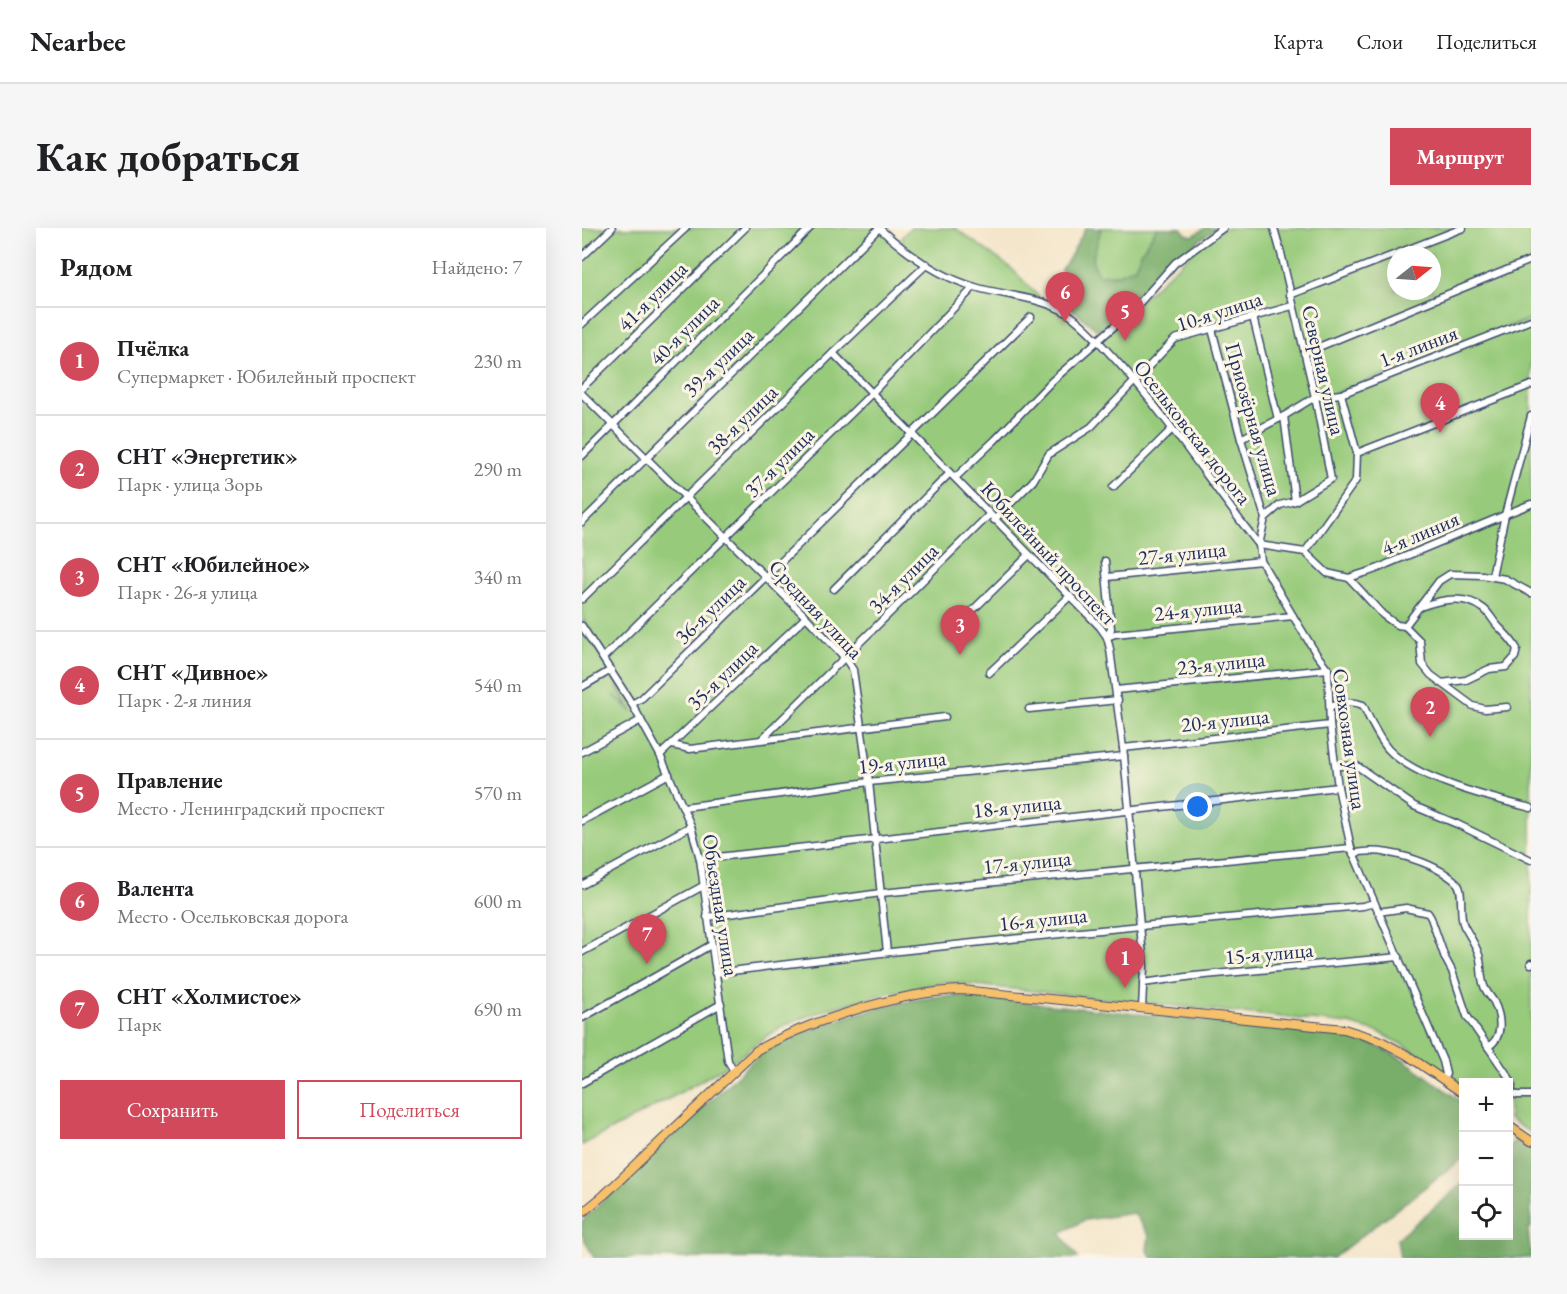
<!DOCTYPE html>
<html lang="ru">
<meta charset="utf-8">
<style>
:root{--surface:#fff;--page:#f6f6f6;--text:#202124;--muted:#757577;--line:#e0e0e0;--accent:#d1495b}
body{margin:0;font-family:"EB Garamond",serif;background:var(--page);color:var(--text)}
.controls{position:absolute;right:18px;bottom:18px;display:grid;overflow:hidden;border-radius:0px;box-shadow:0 6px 24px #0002}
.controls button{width:54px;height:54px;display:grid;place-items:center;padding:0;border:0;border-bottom:2px solid var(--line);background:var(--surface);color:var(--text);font:30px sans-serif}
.compass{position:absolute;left:805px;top:18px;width:54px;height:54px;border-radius:50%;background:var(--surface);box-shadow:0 6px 24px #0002;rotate:73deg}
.you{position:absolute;left:616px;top:579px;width:21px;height:21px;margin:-15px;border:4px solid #fff;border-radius:50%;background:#1a73e8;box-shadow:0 0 0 9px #1a73e833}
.badge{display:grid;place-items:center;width:39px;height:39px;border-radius:50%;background:var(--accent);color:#fff;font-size:20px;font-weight:700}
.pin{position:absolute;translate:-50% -50px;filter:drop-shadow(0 2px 3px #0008)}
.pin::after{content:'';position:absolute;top:32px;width:21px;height:18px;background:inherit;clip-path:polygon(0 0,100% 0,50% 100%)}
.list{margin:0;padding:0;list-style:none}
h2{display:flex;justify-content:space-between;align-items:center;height:78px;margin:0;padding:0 24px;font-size:26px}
h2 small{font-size:20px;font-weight:400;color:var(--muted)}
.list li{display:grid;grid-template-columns:39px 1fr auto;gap:18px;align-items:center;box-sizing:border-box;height:108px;padding:0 24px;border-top:2px solid var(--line)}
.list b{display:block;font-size:22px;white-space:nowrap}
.list p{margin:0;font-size:20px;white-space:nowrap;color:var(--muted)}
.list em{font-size:20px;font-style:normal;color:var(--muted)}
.actions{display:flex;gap:12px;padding:18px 24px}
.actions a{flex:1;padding:14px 0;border:2px solid var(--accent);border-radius:0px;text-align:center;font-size:21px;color:var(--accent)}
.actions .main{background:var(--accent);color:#fff}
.icon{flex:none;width:33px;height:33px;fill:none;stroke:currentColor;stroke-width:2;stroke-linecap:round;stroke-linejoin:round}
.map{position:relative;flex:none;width:949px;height:1030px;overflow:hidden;border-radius:0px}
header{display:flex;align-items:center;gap:36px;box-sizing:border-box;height:84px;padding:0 30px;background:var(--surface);border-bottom:2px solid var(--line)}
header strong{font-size:28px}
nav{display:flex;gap:33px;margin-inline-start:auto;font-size:21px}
.intro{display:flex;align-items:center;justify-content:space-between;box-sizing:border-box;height:144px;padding:0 36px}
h1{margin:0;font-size:42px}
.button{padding:15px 27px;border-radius:0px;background:var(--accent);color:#fff;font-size:21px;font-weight:700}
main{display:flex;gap:36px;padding:0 36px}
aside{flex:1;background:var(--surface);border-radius:0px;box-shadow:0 6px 24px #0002}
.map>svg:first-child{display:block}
.green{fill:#97ca7a;stroke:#597c6c;stroke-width:1.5;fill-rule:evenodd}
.forest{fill:#79ae6a;stroke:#4a6e64;stroke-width:1.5}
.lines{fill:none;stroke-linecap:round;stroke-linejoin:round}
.minor-casing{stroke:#3c4a6e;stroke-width:9}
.major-casing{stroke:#3c4a6e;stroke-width:10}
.minor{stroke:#fff;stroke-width:6}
.major{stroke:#f7c06c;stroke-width:8}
.labels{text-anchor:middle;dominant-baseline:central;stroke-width:6;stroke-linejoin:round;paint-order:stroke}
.street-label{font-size:21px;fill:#1b2f5e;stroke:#fcf5e5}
</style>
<header>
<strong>Nearbee</strong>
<nav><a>Карта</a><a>Слои</a><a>Поделиться</a></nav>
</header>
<div class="intro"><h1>Как добраться</h1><a class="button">Маршрут</a></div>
<main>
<aside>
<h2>Рядом<small>Найдено: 7</small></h2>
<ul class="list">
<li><span class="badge">1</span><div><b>Пчёлка</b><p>Супермаркет · Юбилейный проспект</p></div><em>230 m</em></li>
<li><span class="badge">2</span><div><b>СНТ «Энергетик»</b><p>Парк · улица Зорь</p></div><em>290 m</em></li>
<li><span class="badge">3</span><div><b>СНТ «Юбилейное»</b><p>Парк · 26-я улица</p></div><em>340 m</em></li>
<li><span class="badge">4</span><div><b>СНТ «Дивное»</b><p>Парк · 2-я линия</p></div><em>540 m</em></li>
<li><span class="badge">5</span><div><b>Правление</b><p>Место · Ленинградский проспект</p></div><em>570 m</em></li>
<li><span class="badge">6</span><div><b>Валента</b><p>Место · Осельковская дорога</p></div><em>600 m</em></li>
<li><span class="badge">7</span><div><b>СНТ «Холмистое»</b><p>Парк</p></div><em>690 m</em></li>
</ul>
<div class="actions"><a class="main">Сохранить</a><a>Поделиться</a></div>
</aside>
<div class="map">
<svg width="949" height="1030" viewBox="0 0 949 1030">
<rect width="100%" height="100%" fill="#fcf5e5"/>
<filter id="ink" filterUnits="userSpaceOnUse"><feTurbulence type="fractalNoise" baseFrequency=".0167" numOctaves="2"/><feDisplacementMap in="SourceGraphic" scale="12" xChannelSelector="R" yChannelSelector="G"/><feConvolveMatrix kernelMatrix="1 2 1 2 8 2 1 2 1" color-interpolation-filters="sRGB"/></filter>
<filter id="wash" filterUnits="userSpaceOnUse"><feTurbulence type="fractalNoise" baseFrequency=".008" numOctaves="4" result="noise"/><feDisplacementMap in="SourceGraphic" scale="24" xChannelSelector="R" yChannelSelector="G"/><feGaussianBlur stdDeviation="1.35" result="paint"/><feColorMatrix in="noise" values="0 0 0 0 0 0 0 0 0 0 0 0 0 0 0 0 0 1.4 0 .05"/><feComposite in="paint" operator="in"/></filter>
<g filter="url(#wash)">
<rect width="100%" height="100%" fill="#f4e6cb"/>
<g class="green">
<path d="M0,0H304L321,16L320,9L328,0H373L429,40L464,76L483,84L515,112L627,9L642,0H949V90L746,168L949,91V905L927,891V854H882L881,861L828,821L799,805L767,796L363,754C311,763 248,776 200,799C178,810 161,828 140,840C95,868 47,892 0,917V392L45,478L32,467L50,484L0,388ZM814,27H850V63H814Z"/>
<polygon points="518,0 575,0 560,23 553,39 537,46 515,47 510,33"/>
</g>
<g class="forest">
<polygon points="504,0 519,1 510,32 516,47 537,46 553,39 560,23 575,0 599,0 604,6 611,8 623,0 635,0 619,11 572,50 543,76 537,90 521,103 516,103 484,76 479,41 485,34"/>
<path d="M360,768H379L762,807L793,817L822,832L881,875V930L751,1030H570L565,1022L567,1008L552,985L503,992L478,1005L496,1030H12L0,1007V993L178,826C230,797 300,775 360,768Z"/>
<polygon points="934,912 949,921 949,1000 946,1001 949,1030 818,1030 815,1011 881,955 882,1008 927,1008 927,918"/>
</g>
</g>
<g filter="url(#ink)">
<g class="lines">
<defs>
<g id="minor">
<path d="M297,0C323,24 358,49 393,59C423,68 459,69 485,85C503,97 517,114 531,129C585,187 628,255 677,317"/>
<polyline points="692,0 699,25 733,169 749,251 713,273 698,277 683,290 677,317 679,333 711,388 735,427 746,441 748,497 756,559 769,620 861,833 864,846 861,852"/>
<polyline points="0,29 30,0"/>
<polyline points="708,67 881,0"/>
<polyline points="671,89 696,191 702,188 713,273"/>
<polyline points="0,96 104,0"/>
<polyline points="630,101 659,211 683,290"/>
<polyline points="251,125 518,399 525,409 528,421 542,528 562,739 560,780"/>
<polyline points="722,125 949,32"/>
<polyline points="0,160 163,0"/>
<polyline points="0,166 224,389 263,430 271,442 287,554 305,724"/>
<polyline points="702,188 733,169 759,166 949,92"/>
<polyline points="659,211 696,191"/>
<polyline points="775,225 949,157"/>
<polyline points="0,228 228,0"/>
<polyline points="373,250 413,212 470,153 553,80 593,35 641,0"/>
<polyline points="531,259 589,202"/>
<polyline points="924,286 949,276"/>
<polyline points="412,292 451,253 467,226 509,199 593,111 710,78"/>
<polyline points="0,294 297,0"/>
<polyline points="677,317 723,324 745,345 767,350 801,387 815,397 823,398 857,353 868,346 900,347 923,351 949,365"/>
<polyline points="723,324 774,252 775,225 759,166"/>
<polyline points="523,333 529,401 525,409"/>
<polyline points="910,348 923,287 949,188"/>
<polyline points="525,349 679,333"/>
<path d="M767,350C779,345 794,343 805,336L923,287"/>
<polyline points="252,361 368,245"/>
<polyline points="0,371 251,125 345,36"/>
<path d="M838,379C859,371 884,366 902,381C907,385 910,391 914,396C922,405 929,410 935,421L933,429L924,439L907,441L884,452L859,455"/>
<polyline points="390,383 446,328"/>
<polyline points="0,398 50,476 78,527 109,598 118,631 146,833 152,843"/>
<polyline points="823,398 838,413 840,436 849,447 891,478 903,481 925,479"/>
<polyline points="525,409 533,406 711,388"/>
<polyline points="22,429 289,166 392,59"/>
<polyline points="407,445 488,368"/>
<polyline points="0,459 29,442"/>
<polyline points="534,462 746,441"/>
<polyline points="50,476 60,470 449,89"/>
<path d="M748,479C761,475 769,472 781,477C788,492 795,508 806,521C833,551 909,570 949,580"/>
<polyline points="447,481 536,472"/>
<polyline points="180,511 407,287"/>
<polyline points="90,517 108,521 363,489"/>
<polyline points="541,520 748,497"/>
<polyline points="0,524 59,492"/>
<polyline points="78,527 224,389"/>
<polyline points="754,538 775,538 832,578 875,596 949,632"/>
<polyline points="102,579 287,554 542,528"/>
<polyline points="0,593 87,546"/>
<path d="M771,626C800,617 852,634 874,654C883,662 876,686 882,698C887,707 894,717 897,727C900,735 898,748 902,758C904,764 909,769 912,774C919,789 922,809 906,819"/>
<polyline points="118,631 756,559"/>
<polyline points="0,657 109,598"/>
<polyline points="796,684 824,680 846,685 849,690 863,730 870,743 885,788 928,851 930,858 927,866"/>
<polyline points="125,689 299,665 769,620"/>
<polyline points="0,724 121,658"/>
<polyline points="949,735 949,736"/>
<path d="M133,745C349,718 565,696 781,678L792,675"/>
<polyline points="561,755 612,748 817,729"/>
<polyline points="0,790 129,717"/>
<polyline points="0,855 139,776"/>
<polyline points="928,864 935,867 949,867"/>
</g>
<g id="major">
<polyline points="927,898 949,913"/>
<path d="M0,985L22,967L175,822C211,802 244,791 283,779C316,770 346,763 380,762L762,801L797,812L825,827L882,866"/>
</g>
</defs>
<use href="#minor" class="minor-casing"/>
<use href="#major" class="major-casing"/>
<use href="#minor" class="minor"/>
<use href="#major" class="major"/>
</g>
</g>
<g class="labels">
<g class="street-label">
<text transform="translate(70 68) rotate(-45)">41-я улица</text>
<text transform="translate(637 83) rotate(-18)">10-я улица</text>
<text transform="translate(102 102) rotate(-45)">40-я улица</text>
<text transform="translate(836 118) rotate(-21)">1-я линия</text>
<text transform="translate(136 134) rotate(-44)">39-я улица</text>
<text transform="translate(742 142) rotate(77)">Северная улица</text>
<text transform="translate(160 191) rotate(-44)">38-я улица</text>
<text transform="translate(672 191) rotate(74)">Приозёрная улица</text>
<text transform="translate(611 204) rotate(52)">Осельковская дорога</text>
<text transform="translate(197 234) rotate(-45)">37-я улица</text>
<text transform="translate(838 305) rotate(-23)">4-я линия</text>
<text transform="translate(467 325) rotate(47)">Юбилейный проспект</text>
<text transform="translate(600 325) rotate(-6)">27-я улица</text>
<text transform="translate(321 350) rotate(-45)">34-я улица</text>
<text transform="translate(128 381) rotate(-44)">36-я улица</text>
<text transform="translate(234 381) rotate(47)">Средняя улица</text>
<text transform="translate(616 381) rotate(-6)">24-я улица</text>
<text transform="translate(639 435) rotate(-6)">23-я улица</text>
<text transform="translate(140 447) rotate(-44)">35-я улица</text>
<text transform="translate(643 492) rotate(-6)">20-я улица</text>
<text transform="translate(768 511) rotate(82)">Совхозная улица</text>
<text transform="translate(320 534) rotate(-6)">19-я улица</text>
<text transform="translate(435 578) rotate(-6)">18-я улица</text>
<text transform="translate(445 634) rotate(-6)">17-я улица</text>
<text transform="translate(139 677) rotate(81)">Объездная улица</text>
<text transform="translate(461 691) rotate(-6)">16-я улица</text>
<text transform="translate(687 725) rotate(-5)">15-я улица</text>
</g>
</g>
</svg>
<div class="controls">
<button>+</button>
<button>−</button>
<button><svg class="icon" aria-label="locate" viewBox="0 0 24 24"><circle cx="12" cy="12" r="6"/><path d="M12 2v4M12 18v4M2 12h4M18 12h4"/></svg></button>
</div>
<svg class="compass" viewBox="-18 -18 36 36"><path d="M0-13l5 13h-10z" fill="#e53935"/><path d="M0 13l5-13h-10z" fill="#757577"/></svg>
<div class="you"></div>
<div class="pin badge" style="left:543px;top:760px">1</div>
<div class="pin badge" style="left:848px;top:509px">2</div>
<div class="pin badge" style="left:378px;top:427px">3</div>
<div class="pin badge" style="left:858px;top:205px">4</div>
<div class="pin badge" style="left:543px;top:113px">5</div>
<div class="pin badge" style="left:483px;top:94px">6</div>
<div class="pin badge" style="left:65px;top:736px">7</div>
</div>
</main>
